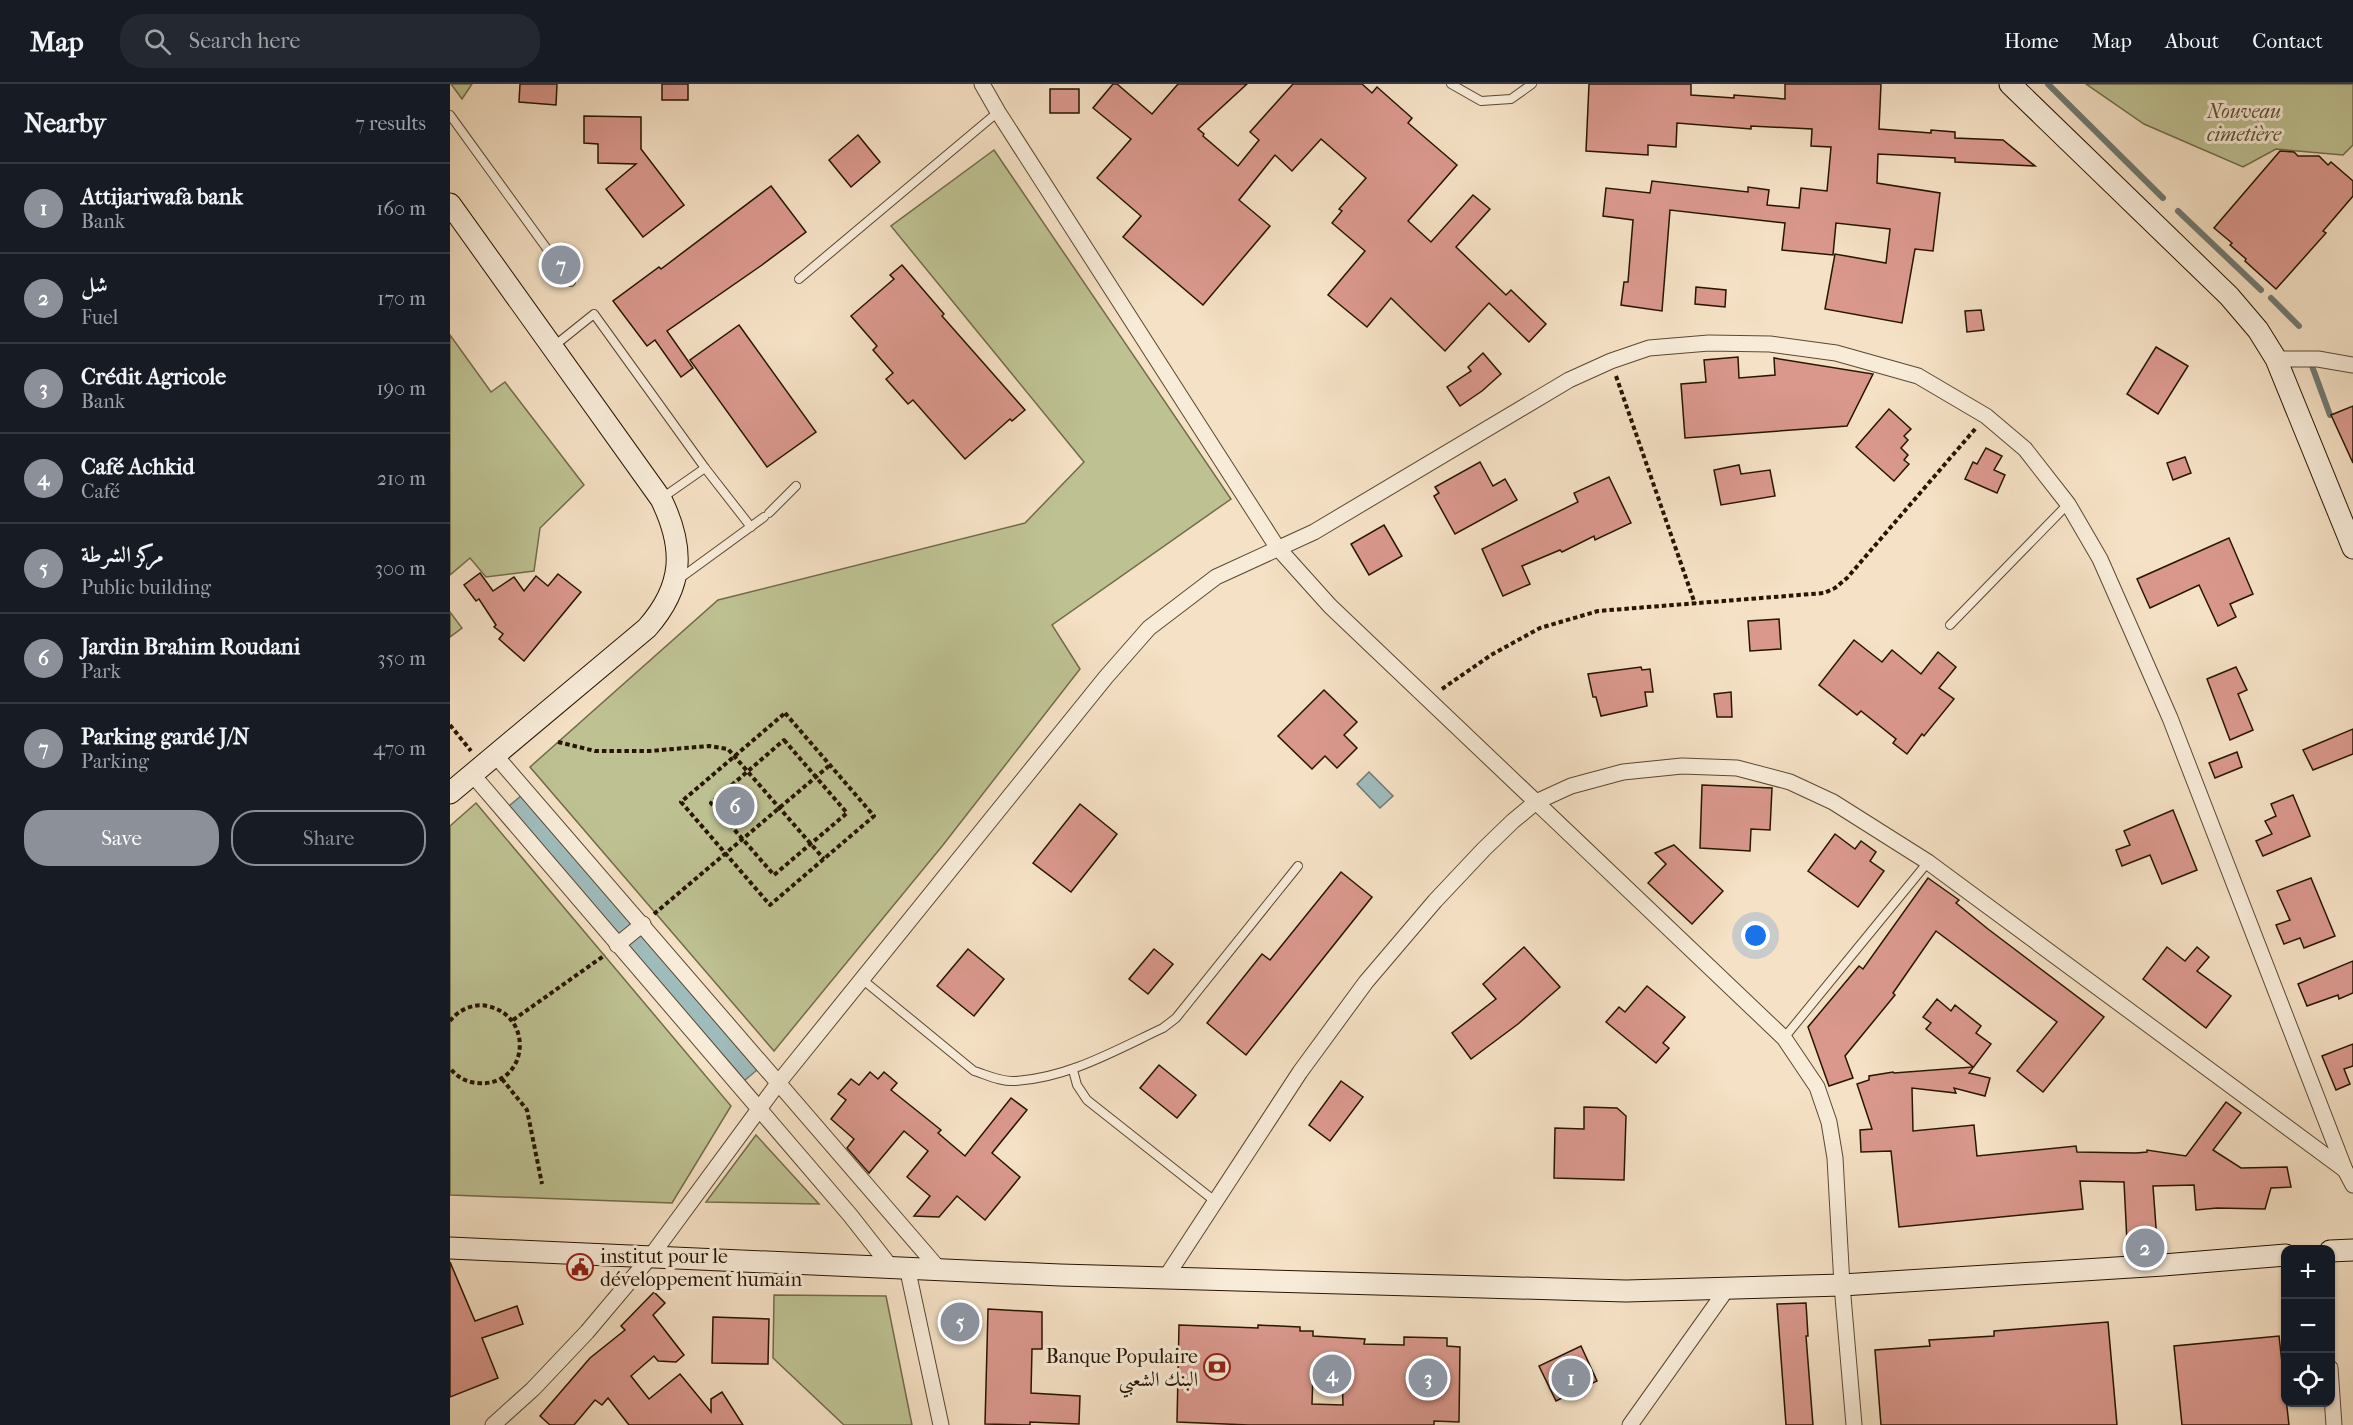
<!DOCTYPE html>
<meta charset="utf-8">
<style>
:root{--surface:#171b24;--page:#242831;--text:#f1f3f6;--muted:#9ea1a6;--line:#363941;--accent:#8c9099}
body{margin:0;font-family:"IM FELL French Canon",Amiri,serif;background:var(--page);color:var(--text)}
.controls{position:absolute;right:18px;bottom:18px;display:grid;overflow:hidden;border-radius:12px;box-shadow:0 2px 4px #0004}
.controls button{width:54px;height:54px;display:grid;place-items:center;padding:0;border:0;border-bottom:2px solid var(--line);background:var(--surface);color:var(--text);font:30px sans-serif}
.you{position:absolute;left:1306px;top:852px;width:21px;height:21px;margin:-15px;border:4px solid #fff;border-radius:50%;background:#1a73e8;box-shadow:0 0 0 9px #1a73e833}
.badge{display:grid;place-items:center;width:39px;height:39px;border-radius:50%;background:var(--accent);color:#fff;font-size:20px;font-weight:700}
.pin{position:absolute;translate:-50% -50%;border:3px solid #fff;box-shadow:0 2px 6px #0006}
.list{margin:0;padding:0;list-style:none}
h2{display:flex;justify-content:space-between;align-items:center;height:78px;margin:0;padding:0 24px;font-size:26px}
h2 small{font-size:20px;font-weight:400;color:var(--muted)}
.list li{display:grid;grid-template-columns:39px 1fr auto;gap:18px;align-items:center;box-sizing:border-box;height:90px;padding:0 24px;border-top:2px solid var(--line)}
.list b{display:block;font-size:22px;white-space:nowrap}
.list p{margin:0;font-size:20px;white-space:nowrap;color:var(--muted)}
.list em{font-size:20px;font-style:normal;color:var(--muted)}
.actions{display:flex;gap:12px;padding:18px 24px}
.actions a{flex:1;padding:14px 0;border:2px solid var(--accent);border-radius:24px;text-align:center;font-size:21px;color:var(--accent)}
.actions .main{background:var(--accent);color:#fff}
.icon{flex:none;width:33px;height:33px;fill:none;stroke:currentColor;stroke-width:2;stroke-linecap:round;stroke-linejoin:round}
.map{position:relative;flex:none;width:1903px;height:1341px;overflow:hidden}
header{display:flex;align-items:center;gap:36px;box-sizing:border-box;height:84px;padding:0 30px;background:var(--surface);border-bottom:2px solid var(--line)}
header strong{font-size:28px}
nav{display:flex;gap:33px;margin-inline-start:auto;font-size:21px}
.search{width:420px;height:54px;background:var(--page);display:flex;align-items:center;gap:15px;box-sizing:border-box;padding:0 21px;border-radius:24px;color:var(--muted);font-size:22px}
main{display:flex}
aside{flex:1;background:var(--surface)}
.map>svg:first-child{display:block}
.green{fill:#bec293;stroke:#726c4a;stroke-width:1.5}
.water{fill:#9fbcbc;stroke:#6f7971;stroke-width:1.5}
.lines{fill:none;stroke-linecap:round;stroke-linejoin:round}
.stream{stroke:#6f7971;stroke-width:6}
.building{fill:#da988d;stroke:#271501;stroke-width:1.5;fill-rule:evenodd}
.lane-casing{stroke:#5a4832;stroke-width:10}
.street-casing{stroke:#5a4832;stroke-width:17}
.secondary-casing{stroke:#271501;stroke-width:23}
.path{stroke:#271501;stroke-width:4;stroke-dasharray:4.5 3;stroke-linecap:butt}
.lane{stroke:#f8ecd9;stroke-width:8}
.street{stroke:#f8ecd9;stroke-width:15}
.secondary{stroke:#f8ecd9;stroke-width:21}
.labels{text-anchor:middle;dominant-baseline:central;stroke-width:6;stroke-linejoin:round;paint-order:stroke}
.park-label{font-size:20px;font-style:italic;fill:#5c5234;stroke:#f8ecd9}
.poi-label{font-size:20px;fill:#271501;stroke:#f8ecd9;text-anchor:start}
</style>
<header>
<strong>Map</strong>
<div class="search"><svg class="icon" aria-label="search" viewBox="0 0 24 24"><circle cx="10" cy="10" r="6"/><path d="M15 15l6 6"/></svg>Search here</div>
<nav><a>Home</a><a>Map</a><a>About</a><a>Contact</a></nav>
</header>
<main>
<aside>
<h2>Nearby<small>7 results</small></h2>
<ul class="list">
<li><span class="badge">1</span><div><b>Attijariwafa bank</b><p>Bank</p></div><em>160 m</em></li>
<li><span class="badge">2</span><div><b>شل</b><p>Fuel</p></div><em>170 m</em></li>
<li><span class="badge">3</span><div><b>Crédit Agricole</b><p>Bank</p></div><em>190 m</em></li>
<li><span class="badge">4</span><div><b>Café Achkid</b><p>Café</p></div><em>210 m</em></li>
<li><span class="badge">5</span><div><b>مركز الشرطة</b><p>Public building</p></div><em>300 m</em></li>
<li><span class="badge">6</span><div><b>Jardin Brahim Roudani</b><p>Park</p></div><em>350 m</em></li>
<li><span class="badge">7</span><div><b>Parking gardé J/N</b><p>Parking</p></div><em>470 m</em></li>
</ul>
<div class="actions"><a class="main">Save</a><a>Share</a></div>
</aside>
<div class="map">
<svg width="1903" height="1341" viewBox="0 0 1903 1341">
<rect width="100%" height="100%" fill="#f5e1c5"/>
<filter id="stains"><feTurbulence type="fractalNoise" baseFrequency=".00333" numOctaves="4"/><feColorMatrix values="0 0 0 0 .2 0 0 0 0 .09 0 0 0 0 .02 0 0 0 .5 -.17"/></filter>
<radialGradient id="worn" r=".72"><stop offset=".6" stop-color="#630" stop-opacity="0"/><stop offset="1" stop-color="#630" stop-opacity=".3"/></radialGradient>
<g class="green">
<polygon points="1,0 22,0 12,15"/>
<polygon points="1636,0 1903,0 1903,61 1893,71 1826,65 1793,83 1694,40"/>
<polygon points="544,66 781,415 602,541 630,585 493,761 324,967 80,683 268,516 575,439 634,378 441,142"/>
<polygon points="0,251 41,308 55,298 134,401 90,444 84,487 36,493 20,474 0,491"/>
<polygon points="0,528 12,544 0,553"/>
<polygon points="26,719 281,1022 222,1119 0,1111 0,742"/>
<polygon points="306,1051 369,1120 256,1118"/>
<polygon points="324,1211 436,1212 462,1341 394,1341 323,1274"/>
</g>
<g class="water">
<polygon points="919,688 943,712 930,724 907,700"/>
<polygon points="72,711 307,986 294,997 59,722"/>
</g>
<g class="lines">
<g class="stream">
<polyline points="1598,0 1713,114"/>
<polyline points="1728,127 1811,206"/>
<polyline points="1821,214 1849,242"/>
<polyline points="1862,282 1880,331"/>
</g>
</g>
<g class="building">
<polygon points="70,0 107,0 106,21 69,18"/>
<rect x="212" y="0" width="26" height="16"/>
<polygon points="663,0 667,0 702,30 728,0 797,0 748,45 754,50 753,52 788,82 809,56 800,48 843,0 912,0 922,9 927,3 962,34 958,39 1007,81 958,137 981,158 1023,111 1040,125 1006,163 1056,211 1061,206 1096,240 1079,258 1039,219 995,267 941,214 917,243 878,211 915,167 882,139 892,127 889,125 916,94 871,55 842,87 825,71 789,116 820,142 753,221 673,153 691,132 647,94 681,55 643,24"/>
<polygon points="1139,0 1241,0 1241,11 1284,14 1284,11 1335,15 1335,0 1431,0 1429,45 1481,49 1481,46 1505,48 1505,54 1553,56 1585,82 1505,78 1505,74 1428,70 1427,99 1490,109 1483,167 1465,165 1452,239 1375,225 1385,170 1436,179 1440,145 1386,139 1383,171 1332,166 1335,139 1220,126 1212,227 1171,221 1174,198 1178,198 1183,136 1153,132 1156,104 1200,109 1202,97 1298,108 1298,103 1319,106 1317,121 1349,124 1351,104 1377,107 1381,63 1361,62 1362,45 1301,42 1301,45 1227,39 1226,63 1198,61 1198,71 1136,67"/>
<rect x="600" y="5" width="29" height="24"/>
<polygon points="134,32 191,33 191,65 234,121 193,153 156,105 186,80 148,79 148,60 134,59"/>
<polygon points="408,51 430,78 401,103 379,76"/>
<polygon points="1830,67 1844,68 1848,72 1869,72 1878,81 1881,78 1903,97 1903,112 1873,147 1876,149 1826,205 1795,177 1796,175 1780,161 1782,159 1764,144"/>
<polygon points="321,102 356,148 312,181 217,247 243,284 231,293 205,256 197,262 163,217 209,183 211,185"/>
<polygon points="452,181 494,230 492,232 575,326 562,337 560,335 515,375 463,316 458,320 436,295 443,289 423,266 427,262 401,232 444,195 440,191"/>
<polygon points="1246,203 1276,206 1275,223 1245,220"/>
<polygon points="1531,226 1534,246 1517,248 1515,227"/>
<polygon points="289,241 366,348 317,383 240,276"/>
<polygon points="1706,263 1738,282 1708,330 1677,310"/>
<polygon points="1033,269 1051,290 1032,307 1010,322 997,303 1021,287 1018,283"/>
<polygon points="1288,273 1289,294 1325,291 1324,274 1423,290 1397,342 1235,354 1231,300 1256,298 1254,276"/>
<polygon points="1903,322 1903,379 1881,331"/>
<polygon points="1439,325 1461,345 1454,352 1458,356 1451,364 1458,371 1454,376 1459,380 1444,397 1406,363"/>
<polygon points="1536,364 1552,372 1544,386 1555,391 1547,409 1515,395 1523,378 1527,380"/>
<polygon points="1735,373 1741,389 1723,396 1717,379"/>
<polygon points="1030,378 1043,402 1055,395 1067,416 1005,450 984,412 989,409 985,403"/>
<polygon points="1289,381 1291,390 1320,386 1325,412 1271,421 1264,386"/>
<polygon points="1159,393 1181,439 1145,456 1144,452 1112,468 1110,466 1072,482 1080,500 1053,512 1032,465 1128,418 1124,409"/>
<polygon points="934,441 952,472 919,491 901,460"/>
<polygon points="1779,454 1803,510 1780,520 1786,533 1768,542 1749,501 1700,524 1687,495"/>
<polygon points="30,489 43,507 64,493 74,507 86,492 98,502 108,490 131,508 74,577 49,555 53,550 44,543 46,541 29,515 26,517 14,501"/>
<polygon points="1329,535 1331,565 1300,567 1298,537"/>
<polygon points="1404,556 1432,578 1442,566 1471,590 1488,568 1506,583 1489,604 1504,615 1474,652 1472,650 1457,670 1443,659 1446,655 1411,627 1407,631 1369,601"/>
<polygon points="1191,583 1192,586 1200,585 1203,608 1195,608 1197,622 1151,632 1146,613 1143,613 1138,590"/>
<polygon points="1786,583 1797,606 1788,610 1803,646 1780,656 1757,595"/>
<polygon points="874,606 907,638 894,651 907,664 887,684 875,672 862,685 828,652"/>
<polygon points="1281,608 1282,633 1267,633 1264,610"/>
<polygon points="1903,645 1903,670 1863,686 1853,666"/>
<polygon points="1787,668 1792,683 1765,694 1759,679"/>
<polygon points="1252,701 1322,704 1320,746 1301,745 1300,767 1250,764"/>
<polygon points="1843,711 1860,752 1813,772 1806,757 1822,750 1815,737 1826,732 1821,720"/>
<polygon points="630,720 667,750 621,808 583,779"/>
<polygon points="1723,726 1747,786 1712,800 1700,771 1672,782 1666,766 1680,761 1674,747"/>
<polygon points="1385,750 1405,765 1411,757 1426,768 1420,777 1434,787 1408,823 1358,787"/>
<polygon points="1224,761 1273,807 1242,840 1198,799 1216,780 1205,769"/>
<polygon points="891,788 922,813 796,971 757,939 812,870 820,876"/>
<polygon points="1478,794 1509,816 1506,819 1538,845 1654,933 1593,1008 1567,987 1607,938 1486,847 1443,909 1445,911 1395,972 1403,994 1379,1002 1358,943 1409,882 1413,885"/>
<polygon points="1861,794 1885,852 1854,864 1850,854 1834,860 1826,841 1840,836 1827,807"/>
<polygon points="1074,863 1110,903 1068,940 1021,975 1002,949 1046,915 1033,900"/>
<polygon points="1717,863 1735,877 1747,863 1759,873 1747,887 1781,912 1756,944 1693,895"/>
<polygon points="518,865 554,895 524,932 487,902"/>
<polygon points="704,865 723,880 698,910 679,895"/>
<polygon points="1903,877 1903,909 1889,915 1888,911 1857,922 1848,900"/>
<polygon points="1197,902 1235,933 1213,959 1219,964 1206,979 1156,938 1169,923 1175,928"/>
<polygon points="1487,915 1501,927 1505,921 1531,942 1526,949 1541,960 1519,989 1540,994 1535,1012 1504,1004 1506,1009 1462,1004 1463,1047 1524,1041 1527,1072 1626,1062 1627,1068 1686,1069 1697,1068 1697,1066 1736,1072 1776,1018 1791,1029 1763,1066 1791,1084 1837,1083 1841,1103 1821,1104 1815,1125 1767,1124 1746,1126 1744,1101 1703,1102 1707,1157 1677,1158 1674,1098 1630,1097 1633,1125 1449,1143 1441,1067 1411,1068 1410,1046 1422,1045 1407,1000 1419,996 1419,992 1443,988 1444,989 1523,983 1476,945 1481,939 1473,933"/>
<polygon points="1903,960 1903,982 1894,985 1900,1000 1886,1006 1872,972"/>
<polygon points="709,981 746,1011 727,1034 690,1004"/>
<polygon points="420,988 428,995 434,988 447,999 441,1006 491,1046 488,1049 515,1072 561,1014 577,1026 542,1069 570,1093 535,1136 507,1112 489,1133 464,1132 480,1112 457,1093 478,1067 454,1047 419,1089 397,1064 404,1055 381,1035 396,1016 388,1010 401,995 409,1001"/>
<polygon points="891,997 913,1013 880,1057 859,1041"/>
<polygon points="1134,1023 1167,1024 1176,1032 1174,1096 1104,1094 1105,1044 1134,1045"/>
<polygon points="0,1178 25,1237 67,1222 73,1240 32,1254 48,1294 0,1313"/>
<polygon points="204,1208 215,1219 203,1231 234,1271 226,1278 208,1277 204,1272 181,1292 199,1315 230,1290 261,1328 261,1315 272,1308 293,1341 179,1341 158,1314 152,1321 145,1316 124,1341 100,1341 90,1332 140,1274 175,1246 171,1242"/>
<polygon points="1356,1219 1358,1252 1356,1252 1363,1341 1336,1341 1327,1220"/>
<polygon points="538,1225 592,1228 592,1265 582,1265 581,1309 630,1312 629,1340 580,1338 580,1341 535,1340"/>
<polygon points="263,1233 319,1235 318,1280 262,1279"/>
<polygon points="1658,1238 1667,1341 1431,1341 1425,1266 1480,1262 1479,1256 1544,1252 1544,1247"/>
<path d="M729,1241L808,1244V1241L850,1243V1247H863V1252L915,1255L914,1260L954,1261V1253L997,1254V1262L1010,1263L1009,1338L984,1337V1341H799L727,1338ZM863,1288L892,1290L893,1321L862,1320Z"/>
<polygon points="1829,1252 1839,1341 1732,1341 1724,1262"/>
<polygon points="1131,1262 1147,1297 1106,1317 1089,1282"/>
</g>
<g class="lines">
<defs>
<g id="lane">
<polyline points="1001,0 1031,17 1061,15 1082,0"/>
<polyline points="0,31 121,198"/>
<polyline points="349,195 548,28"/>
<polyline points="104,262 144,230 255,384 301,443"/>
<polyline points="212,414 255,384"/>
<polyline points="319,429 346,402"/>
<polyline points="229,495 314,433"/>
<polyline points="1500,541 1618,420"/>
<path d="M413,896L524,987C537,991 551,998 565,997C618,994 666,966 713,944L726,934L848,782"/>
<polyline points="1334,954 1478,778"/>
<polyline points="623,986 627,1001 637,1016 766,1118"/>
</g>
<g id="street">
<polyline points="532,0 548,28 827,463 880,522 1334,954 1367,1003 1379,1038 1385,1074 1392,1201 1404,1341"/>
<polyline points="1826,275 1868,275 1903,281"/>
<polyline points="45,671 489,1185"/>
<polyline points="22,690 400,1131 440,1182"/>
<polyline points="167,861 193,840"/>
<polyline points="457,1183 491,1341"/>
<polyline points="716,1193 850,988 916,898 985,817 1034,765 1063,737 1086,718 1121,702 1173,688 1232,682 1287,684 1340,698 1383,718 1478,778 1895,1086"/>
<polyline points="1880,1284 1884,1341"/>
<polyline points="43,1341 83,1305 137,1248 201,1172 329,998 656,593 699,544 766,493 864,448 1119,296 1161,277 1199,264 1259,259 1320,260 1386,269 1468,292 1536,332 1575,365 1618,420 1650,475 1680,543 1720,634 1895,1086 1903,1101"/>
<polyline points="1180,1341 1279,1202"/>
</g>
<g id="secondary">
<polyline points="1560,0 1779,212 1808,246 1826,275 1903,464"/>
<path d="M0,120L211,415C235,464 234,502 197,544L0,709"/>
<polyline points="0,1164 610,1191 1176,1207 1392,1201 1713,1181 1836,1171"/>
<polyline points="1880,1167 1903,1166"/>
</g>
</defs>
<use href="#lane" class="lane-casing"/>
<use href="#street" class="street-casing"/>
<use href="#secondary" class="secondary-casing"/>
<g class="path">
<polyline points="1166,292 1245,520"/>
<polyline points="992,605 1041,571 1090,544 1148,527 1374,509 1385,504 1397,494 1526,344"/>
<polygon points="335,629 424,732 320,821 231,718"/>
<polyline points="0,641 21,667"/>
<polygon points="334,656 397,729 324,791 261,719"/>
<polyline points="108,658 145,667 200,667 259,662 278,665 374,775"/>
<polyline points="204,830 380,681"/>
<polyline points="63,936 155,871"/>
<path d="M0,937C8,926 24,919 37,922C86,932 78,1004 27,999C16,998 7,993 0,984"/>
<polyline points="52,995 77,1026 92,1100"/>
</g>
<use href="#lane" class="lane"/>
<use href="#street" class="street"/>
<use href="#secondary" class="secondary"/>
</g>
<defs>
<symbol id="civic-ring" viewBox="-11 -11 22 22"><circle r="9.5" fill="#f8ecd9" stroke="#8f2418" stroke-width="1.5"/><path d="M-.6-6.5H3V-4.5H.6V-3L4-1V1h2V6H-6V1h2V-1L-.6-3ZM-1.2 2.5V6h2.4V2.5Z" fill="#8f2418"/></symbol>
<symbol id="bank-ring" viewBox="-11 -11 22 22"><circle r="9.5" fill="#f8ecd9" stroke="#8f2418" stroke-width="1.5"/><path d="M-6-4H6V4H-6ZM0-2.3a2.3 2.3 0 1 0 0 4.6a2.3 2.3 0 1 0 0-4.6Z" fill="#8f2418"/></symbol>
</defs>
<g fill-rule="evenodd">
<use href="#civic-ring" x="115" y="1168" width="30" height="30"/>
<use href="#bank-ring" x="752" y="1268" width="30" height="30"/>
</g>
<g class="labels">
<g class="park-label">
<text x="1794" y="27">Nouveau<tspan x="1794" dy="23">cimetière</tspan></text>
</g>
<g class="poi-label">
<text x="150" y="1172">institut pour le<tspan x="150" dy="23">développement humain</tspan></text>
<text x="748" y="1272" text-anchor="end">Banque Populaire<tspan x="748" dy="23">البنك الشعبي</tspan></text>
</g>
</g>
<rect width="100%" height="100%" filter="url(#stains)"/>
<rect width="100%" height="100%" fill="url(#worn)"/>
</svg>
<div class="controls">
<button>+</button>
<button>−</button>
<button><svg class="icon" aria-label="locate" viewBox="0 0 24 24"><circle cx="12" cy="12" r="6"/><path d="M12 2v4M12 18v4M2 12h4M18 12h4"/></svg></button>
</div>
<div class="you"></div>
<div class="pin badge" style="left:1121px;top:1294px">1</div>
<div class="pin badge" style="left:1695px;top:1164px">2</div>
<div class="pin badge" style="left:978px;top:1294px">3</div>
<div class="pin badge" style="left:882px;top:1290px">4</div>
<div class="pin badge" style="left:510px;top:1238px">5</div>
<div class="pin badge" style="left:285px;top:722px">6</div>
<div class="pin badge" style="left:111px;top:181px">7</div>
</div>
</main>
